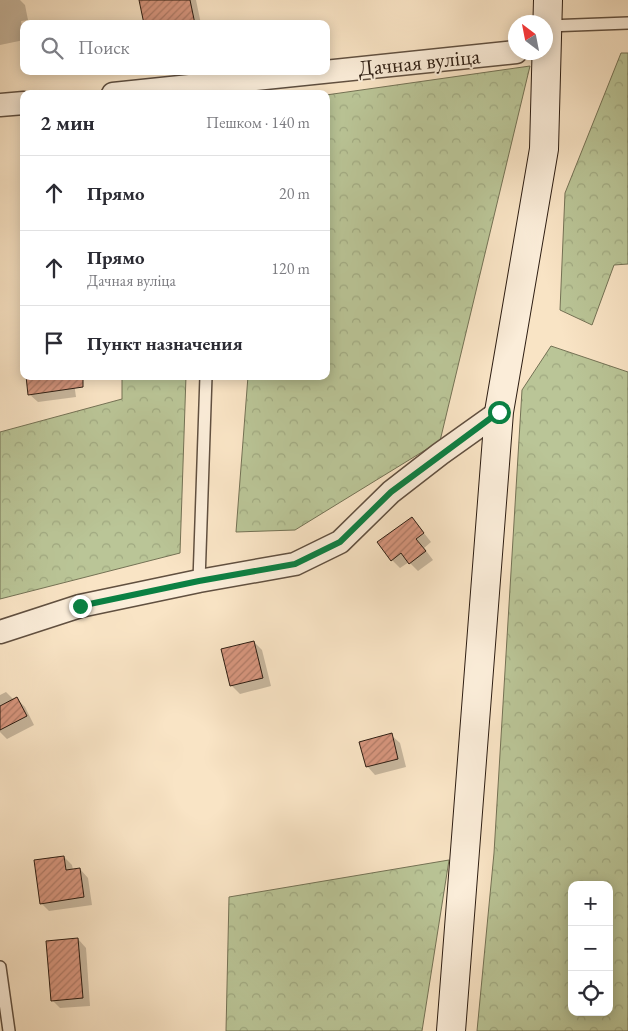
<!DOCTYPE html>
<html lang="ru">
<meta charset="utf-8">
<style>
:root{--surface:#fff;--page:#f7f7f7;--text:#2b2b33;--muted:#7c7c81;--line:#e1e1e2}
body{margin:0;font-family:"EB Garamond",serif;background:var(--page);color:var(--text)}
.controls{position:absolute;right:15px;bottom:15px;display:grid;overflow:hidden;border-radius:10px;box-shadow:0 2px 12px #0003}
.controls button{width:45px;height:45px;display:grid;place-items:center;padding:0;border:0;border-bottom:1px solid var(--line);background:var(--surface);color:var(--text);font:25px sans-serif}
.compass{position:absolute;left:508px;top:15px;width:45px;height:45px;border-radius:50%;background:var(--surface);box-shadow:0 2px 12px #0003;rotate:328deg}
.stop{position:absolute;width:15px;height:15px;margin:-11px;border:4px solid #0b8043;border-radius:50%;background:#fff}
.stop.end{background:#0b8043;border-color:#fff;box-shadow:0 1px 5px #0008}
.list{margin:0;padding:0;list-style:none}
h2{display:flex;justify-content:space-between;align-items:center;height:65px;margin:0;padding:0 20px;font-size:21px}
h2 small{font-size:16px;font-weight:400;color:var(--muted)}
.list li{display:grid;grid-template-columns:32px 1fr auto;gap:15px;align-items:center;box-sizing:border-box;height:75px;padding:0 20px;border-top:1px solid var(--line)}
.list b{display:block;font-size:19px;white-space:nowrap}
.list p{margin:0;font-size:16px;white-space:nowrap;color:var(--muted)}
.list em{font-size:16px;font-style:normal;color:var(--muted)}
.icon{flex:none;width:28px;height:28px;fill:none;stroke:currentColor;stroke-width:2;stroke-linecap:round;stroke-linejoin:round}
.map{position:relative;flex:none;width:628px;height:1031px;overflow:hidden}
.search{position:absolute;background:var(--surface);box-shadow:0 2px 12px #0003;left:20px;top:20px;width:310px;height:55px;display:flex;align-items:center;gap:12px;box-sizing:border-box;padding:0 18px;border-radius:10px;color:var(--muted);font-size:19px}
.panel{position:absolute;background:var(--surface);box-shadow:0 2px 12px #0003;left:20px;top:90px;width:310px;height:290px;border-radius:10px}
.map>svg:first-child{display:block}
.forest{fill:url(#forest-crowns);stroke:#747255;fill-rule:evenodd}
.shadow{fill:#0003}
.building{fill:url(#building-hatch);stroke:#2e1e13}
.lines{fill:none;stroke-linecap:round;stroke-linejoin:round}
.lane-casing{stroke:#615040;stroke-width:14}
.street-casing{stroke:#615040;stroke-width:25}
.secondary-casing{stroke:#2e1e13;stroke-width:30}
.lane{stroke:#fbedd9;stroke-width:11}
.street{stroke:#fbedd9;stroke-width:22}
.secondary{stroke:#fbedd9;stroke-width:28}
.route{stroke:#0b8043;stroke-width:6}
.labels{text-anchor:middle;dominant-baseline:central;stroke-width:4;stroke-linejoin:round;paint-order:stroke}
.street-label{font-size:22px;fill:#2e1e13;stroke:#fbedd9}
</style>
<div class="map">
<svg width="628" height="1031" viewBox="0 0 628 1031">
<defs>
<pattern id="forest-crowns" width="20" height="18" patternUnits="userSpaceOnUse" patternTransform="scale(1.25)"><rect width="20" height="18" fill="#bac597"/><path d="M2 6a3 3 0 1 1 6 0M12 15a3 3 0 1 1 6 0" fill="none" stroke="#a0a981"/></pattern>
<pattern id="building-hatch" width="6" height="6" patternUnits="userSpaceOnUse" patternTransform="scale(1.25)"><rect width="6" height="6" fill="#d7967e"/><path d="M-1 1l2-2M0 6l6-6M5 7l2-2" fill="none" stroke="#af7a66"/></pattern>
</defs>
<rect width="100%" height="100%" fill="#f9e4c5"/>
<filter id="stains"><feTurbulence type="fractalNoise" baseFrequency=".004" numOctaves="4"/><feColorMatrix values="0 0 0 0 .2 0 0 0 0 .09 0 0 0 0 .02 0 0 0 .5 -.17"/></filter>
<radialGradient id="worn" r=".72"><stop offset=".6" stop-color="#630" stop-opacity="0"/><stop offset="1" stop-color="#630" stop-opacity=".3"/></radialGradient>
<g class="forest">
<polygon points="621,53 628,53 628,264 614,265 592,325 560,310 565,193"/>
<polygon points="530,66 440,441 295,530 236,532 248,376 326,376 326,95"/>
<path d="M551,346L628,372V1031H477L494,853L522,390ZM572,885H609V1012H572Z"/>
<polygon points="122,376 186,376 180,553 0,599 0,432 122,399"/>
<polygon points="449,860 422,1031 226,1031 229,897"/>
</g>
<g class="shadow">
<polygon points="0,0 20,0 25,5 28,20 21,21 24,40 0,45"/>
<polygon points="141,0 196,0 201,24 138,24 138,22 145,21"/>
<polygon points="73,376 76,397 38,402 29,394"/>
<polygon points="412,518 431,542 424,548 433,560 418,571 409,562 400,568 392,560"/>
<polygon points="254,642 262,650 271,686 240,694 231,685"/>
<polygon points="6,692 14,700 17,699 25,707 34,725 7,739 0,732 0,695"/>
<polygon points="391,735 400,743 406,767 375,775 367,766"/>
<polygon points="64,857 72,865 73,870 80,869 88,878 92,905 49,911 41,903"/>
<polygon points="78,939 86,948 90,1006 60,1008 52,1000"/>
</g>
<g class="building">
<polygon points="139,0 190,0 195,24 144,24"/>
<polygon points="26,376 83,376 83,387 28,395"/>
<polygon points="412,517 424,533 416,539 426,551 409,564 401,553 391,561 377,542"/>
<polygon points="254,641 263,678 230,686 221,649"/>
<polygon points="17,697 27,716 0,730 0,706"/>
<polygon points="392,733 398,759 366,767 359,742"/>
<polygon points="64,856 66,870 80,868 84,897 40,904 34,860"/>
<polygon points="78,938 83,998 51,1001 46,941"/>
</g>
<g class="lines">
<defs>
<g id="lane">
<polyline points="548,26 628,23"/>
<polyline points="199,581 206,376"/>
<polyline points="0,967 9,1031"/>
</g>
<g id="street">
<polyline points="113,94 516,52"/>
<polyline points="0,105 24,103"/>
<polyline points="0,632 80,606 199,581 295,564 340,542 391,492 440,454 499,412"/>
</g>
<polyline id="secondary" points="451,1031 499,412 544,149 548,0"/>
</defs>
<use href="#lane" class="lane-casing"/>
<use href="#street" class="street-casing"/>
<use href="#secondary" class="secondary-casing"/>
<use href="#lane" class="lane"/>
<use href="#street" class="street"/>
<use href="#secondary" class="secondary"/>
</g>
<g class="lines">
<polyline class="route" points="80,606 199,581 295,564 340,542 391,492 499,412"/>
</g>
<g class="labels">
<g class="street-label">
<text transform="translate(419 62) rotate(-6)">Дачная вуліца</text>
</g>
</g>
<rect width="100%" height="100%" filter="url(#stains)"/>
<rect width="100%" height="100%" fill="url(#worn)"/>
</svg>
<div class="controls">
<button>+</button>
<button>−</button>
<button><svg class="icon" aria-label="locate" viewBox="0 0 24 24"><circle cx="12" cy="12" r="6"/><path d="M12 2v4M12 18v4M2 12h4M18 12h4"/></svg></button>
</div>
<svg class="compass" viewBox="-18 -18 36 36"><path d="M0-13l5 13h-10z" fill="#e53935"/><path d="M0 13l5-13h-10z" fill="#7c7c81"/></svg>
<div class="stop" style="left:499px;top:412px"></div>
<div class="stop end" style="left:80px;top:606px"></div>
<div class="search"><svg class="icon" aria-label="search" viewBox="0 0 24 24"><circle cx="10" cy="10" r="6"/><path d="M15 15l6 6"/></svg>Поиск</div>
<section class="panel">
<h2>2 мин<small>Пешком · 140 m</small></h2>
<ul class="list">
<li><svg class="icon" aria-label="ahead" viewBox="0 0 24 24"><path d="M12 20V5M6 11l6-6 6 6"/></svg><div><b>Прямо</b></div><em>20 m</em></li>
<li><svg class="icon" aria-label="ahead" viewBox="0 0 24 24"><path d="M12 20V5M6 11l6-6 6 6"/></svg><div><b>Прямо</b><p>Дачная вуліца</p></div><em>120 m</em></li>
<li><svg class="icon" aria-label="arrive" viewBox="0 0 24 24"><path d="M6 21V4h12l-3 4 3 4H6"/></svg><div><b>Пункт назначения</b></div></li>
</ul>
</section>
</div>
